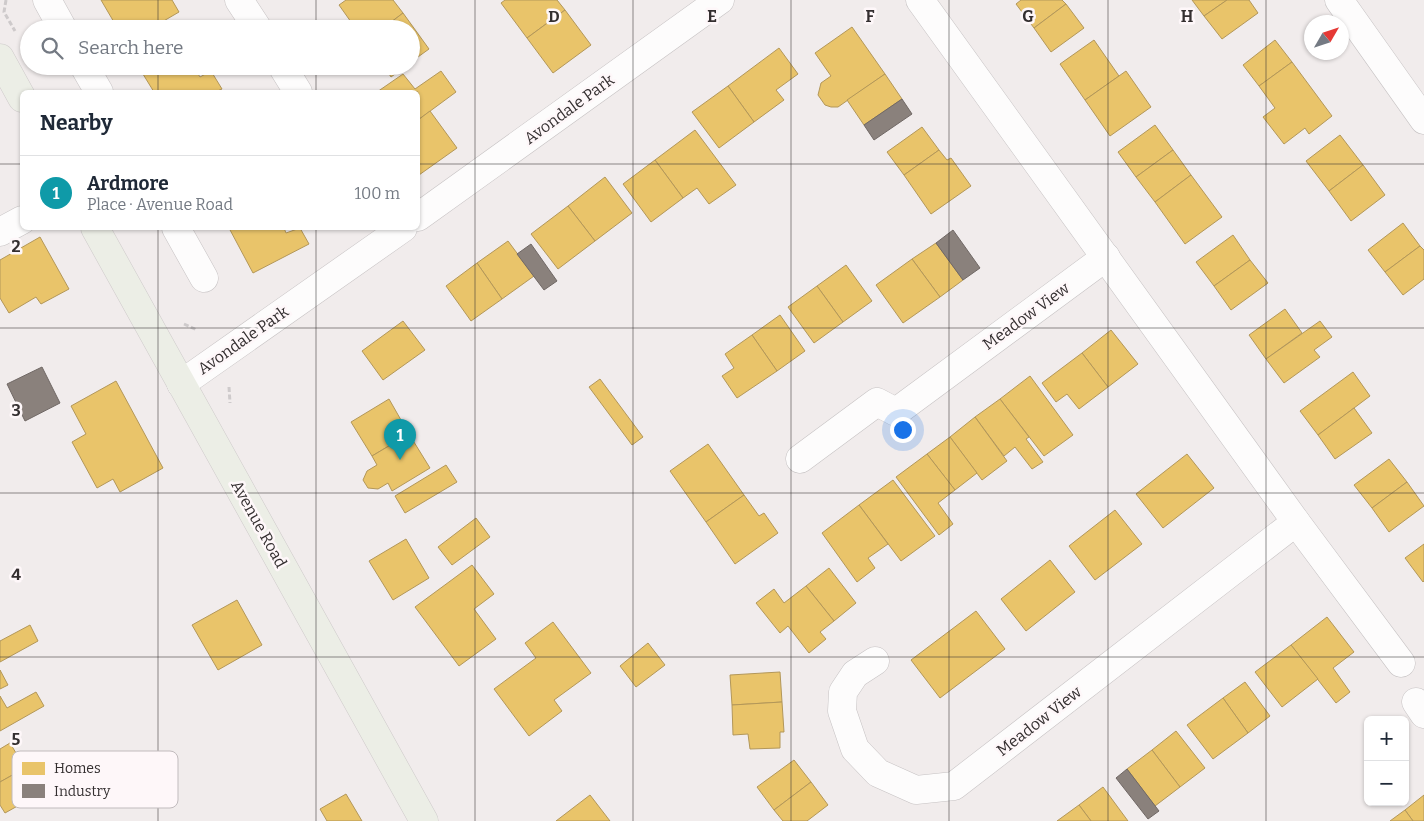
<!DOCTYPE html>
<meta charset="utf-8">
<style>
:root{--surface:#fff;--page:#f6f6f7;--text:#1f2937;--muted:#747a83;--line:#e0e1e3;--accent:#d93025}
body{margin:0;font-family:Bitter,serif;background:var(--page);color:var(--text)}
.controls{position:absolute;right:15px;bottom:15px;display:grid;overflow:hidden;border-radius:8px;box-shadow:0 1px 4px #0004}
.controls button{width:45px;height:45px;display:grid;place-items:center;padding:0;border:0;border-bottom:1px solid var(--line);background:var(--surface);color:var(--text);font:25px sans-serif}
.compass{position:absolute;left:1304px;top:15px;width:45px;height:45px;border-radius:50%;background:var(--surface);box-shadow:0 1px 4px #0004;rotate:51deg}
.you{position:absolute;left:902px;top:429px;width:18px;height:18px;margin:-12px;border:4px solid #fff;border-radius:50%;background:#1a73e8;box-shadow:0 0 0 8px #1a73e833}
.badge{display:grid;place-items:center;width:32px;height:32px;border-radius:50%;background:var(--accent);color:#fff;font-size:16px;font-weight:700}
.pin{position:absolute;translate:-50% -41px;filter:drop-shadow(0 1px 2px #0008)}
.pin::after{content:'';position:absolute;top:26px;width:18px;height:15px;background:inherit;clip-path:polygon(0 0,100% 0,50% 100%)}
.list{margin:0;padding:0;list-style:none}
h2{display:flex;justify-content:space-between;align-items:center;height:65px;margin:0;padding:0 20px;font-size:21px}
h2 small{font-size:16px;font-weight:400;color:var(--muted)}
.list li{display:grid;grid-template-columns:32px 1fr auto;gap:15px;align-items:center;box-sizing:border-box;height:75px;padding:0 20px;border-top:1px solid var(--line)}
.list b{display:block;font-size:19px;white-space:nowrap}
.list p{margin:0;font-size:16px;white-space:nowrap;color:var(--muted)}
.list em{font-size:16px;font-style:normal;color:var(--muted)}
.icon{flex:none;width:28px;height:28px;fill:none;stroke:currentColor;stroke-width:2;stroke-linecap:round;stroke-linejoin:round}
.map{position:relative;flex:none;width:1424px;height:821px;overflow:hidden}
.search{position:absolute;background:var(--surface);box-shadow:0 1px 4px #0004;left:20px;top:20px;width:400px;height:55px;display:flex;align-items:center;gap:12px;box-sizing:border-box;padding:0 18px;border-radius:28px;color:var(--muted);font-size:19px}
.panel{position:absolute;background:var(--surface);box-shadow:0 1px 4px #0004;left:20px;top:90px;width:400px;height:140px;border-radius:8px}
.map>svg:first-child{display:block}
.homes{fill:#e9c46a;stroke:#b39759}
.industry{fill:#8a817c;stroke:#706865}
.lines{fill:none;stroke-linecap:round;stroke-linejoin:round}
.minor-casing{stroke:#c6c2c3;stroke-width:29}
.major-casing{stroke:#cecaca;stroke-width:29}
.path{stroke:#cecacb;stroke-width:3;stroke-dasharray:5 2.5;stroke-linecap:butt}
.minor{stroke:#fdfcfc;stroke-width:28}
.major{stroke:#eceee6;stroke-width:28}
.grid{fill:none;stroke:#342f30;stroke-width:1;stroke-opacity:0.55}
.labels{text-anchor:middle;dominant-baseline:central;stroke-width:5;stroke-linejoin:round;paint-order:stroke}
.street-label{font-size:16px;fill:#342f30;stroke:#fef7f9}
.key{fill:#fef7f9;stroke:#c1bbbd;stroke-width:1}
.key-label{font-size:14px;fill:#342f30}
.grid-label{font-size:16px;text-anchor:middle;font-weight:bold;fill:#342f30;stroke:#fef7f9;stroke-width:5;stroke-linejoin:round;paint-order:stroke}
</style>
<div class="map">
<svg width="1424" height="821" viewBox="0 0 1424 821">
<rect width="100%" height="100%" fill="#f1ecec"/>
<g class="homes">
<polygon points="101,0 172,0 179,12 150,29 118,29"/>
<polygon points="346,0 393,0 403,13 382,29 356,29 339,5"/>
<polygon points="505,0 557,0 565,10 527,38 501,3"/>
<polygon points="1021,0 1062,0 1066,4 1034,28 1016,4"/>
<polygon points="1192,0 1227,0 1204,16"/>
<polygon points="1227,0 1249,0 1258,13 1222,39 1204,16"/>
<polygon points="1066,4 1084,28 1051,52 1034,28"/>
<polygon points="565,10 591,45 553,73 527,38"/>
<polygon points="403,13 429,49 411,62 411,29 382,29"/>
<polygon points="852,27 885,74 838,107 831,107 825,105 818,95 821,83 831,76 815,53"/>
<polygon points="1094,40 1119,76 1085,100 1060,64"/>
<polygon points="1275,40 1292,62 1259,86 1243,65"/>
<polygon points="779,48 798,74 776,90 784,100 754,122 728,86"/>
<polygon points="1292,62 1332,116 1309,134 1305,128 1284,144 1263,117 1275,108 1259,86"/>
<polygon points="138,66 193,66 200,77 211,71 222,89 215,92 154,92"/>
<polygon points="384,66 406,66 391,77"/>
<polygon points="441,71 456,92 418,120 418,92 377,92 403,74 415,89"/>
<polygon points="1126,71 1151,107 1110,136 1085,100"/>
<polygon points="885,74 902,99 864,125 847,100"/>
<polygon points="728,86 754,122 719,148 692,112"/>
<polygon points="430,111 457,148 419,175 418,172 418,120"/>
<polygon points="1155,125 1173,150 1136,177 1118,152"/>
<polygon points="922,127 939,150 904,175 887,152"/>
<polygon points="695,130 736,185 709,204 697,188 683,198 655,160"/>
<polygon points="1340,135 1363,165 1329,191 1306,161"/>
<polygon points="939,150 947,160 951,158 971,186 931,214 904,175"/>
<polygon points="1173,150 1191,175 1155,202 1136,177"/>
<polygon points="655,160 683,198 651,222 623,184"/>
<polygon points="1363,165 1385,195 1351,221 1329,191"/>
<polygon points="1191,175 1222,217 1185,244 1155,202"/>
<polygon points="605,177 632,213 595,241 568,206"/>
<polygon points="568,206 595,241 558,269 531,234"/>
<polygon points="1403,223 1420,246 1385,272 1368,250"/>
<polygon points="229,228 284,228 286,233 300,228 309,244 253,273"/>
<polygon points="1233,235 1250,260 1214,286 1196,262"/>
<polygon points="40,237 69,289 41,304 36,297 9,313 0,298 0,260"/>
<polygon points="508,241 534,276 502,299 477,263"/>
<polygon points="936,243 963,280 940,297 912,259"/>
<polygon points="1420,246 1424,250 1424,279 1403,295 1385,272"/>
<polygon points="912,259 940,297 903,323 876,285"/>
<polygon points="1250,260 1268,283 1231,310 1214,286"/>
<polygon points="477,263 502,299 471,321 446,286"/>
<polygon points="846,265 872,301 843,322 817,286"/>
<polygon points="817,286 843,322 814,343 788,307"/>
<polygon points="1285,309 1302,333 1266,359 1249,335"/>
<polygon points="780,315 805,351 777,371 752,335"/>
<polygon points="403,321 425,350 383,380 362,351"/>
<polygon points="1320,321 1332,337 1314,350 1320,357 1284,383 1266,359"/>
<polygon points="1111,330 1138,364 1108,387 1082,353"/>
<polygon points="752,335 777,371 737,398 722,376 734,368 725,354"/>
<polygon points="1082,353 1108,387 1079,409 1067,394 1056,402 1042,383"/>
<polygon points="1353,372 1370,396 1318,435 1300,411"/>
<polygon points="1030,376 1073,435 1044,456 1000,399"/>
<polygon points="600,379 643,437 632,445 589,387"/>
<polygon points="116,381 163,468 120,492 113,479 97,488 72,442 86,434 71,406"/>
<polygon points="389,399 409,434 372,456 351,422"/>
<polygon points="1000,399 1029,437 1026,439 1043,462 1032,469 1015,447 1004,456 975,417"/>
<polygon points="1354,408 1372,433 1335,459 1318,435"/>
<polygon points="975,417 1007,461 982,480 950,437"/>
<polygon points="409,434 430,468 392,491 388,483 378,489 368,488 363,480 367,471 377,465 372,456"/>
<polygon points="950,437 977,473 955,490 927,454"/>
<polygon points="708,444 744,495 706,522 670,471"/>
<polygon points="927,454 955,490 938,503 953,524 939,535 896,477"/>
<polygon points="1187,454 1214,488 1163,528 1136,494"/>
<polygon points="1389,459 1407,482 1372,508 1354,485"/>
<polygon points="446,465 457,482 405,513 395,496"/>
<polygon points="893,480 935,536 901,561 859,505"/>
<polygon points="1407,482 1424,506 1389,532 1372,508"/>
<polygon points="744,495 759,516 764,513 778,533 735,564 706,522"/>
<polygon points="859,505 888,544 868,558 875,568 857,582 822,533"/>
<polygon points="1115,510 1142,544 1095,580 1069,546"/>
<polygon points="476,518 490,537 452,565 438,547"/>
<polygon points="406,539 429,578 393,600 369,561"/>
<polygon points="1424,544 1424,581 1423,582 1405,558"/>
<polygon points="1050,560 1075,592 1026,631 1001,599"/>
<polygon points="472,565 494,594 474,609 496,639 459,666 415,607"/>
<polygon points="829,568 856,603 834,621 806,586"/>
<polygon points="806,586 834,621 820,632 826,639 809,653 788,626 780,633 756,603 774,589 784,603"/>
<polygon points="237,600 262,645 218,670 192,625"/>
<polygon points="976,611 1005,649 940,698 911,660"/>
<polygon points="1327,617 1354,652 1333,668 1350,692 1336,703 1291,645"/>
<polygon points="553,622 591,673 554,700 562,711 529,736 494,689 536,658 525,643"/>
<polygon points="30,625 38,641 0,662 0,641"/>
<polygon points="648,643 665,665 636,687 620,666"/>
<polygon points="1291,645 1318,679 1282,707 1255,672"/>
<polygon points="0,670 8,685 0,689"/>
<polygon points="780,672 782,702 732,705 730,675"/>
<polygon points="1245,682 1270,716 1248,733 1223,698"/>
<polygon points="36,692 44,706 0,731 0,696 7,708"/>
<polygon points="1223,698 1248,733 1213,759 1187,725"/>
<polygon points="782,702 784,732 780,732 780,748 750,749 748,734 733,735 732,705"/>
<polygon points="1176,731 1205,768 1180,787 1152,750"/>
<polygon points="10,743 25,768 0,782 0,749"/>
<polygon points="1152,750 1180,787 1155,806 1127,769"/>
<polygon points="794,760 811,782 774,810 757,787"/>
<polygon points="25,768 39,794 5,813 0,805 0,782"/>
<polygon points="811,782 828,805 807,821 783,821 774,810"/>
<polygon points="1103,787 1128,821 1091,821 1079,805"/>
<polygon points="346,794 362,821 327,821 320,809"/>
<polygon points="590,795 610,821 556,821"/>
<polygon points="1424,795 1424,821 1413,821 1405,810"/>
<polygon points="1079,805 1091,821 1057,821"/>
<polygon points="1405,810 1413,821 1390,821"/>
</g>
<g class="industry">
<polygon points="902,99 912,114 874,140 864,125"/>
<polygon points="953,230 980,268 963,280 936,243"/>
<polygon points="531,244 557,281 544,290 517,254"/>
<polygon points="42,367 60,403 25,421 7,384"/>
<polygon points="1127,769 1159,811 1148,819 1116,778"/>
</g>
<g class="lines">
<defs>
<g id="minor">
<polyline points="47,0 63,29"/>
<polyline points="239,0 258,29"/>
<polyline points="920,0 1296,522 1401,663"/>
<polyline points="1339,0 1424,120"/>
<polyline points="84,66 99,92"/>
<polyline points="282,66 298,92"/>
<polyline points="418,217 720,0"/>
<polyline points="176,228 204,278"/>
<polyline points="0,232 22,220"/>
<polyline points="181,384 403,228"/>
<polyline points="800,459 877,402 896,412 1106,257"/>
<polyline points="875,661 855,674 843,692 842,711 855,749 878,773 916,790 954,786 1296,522"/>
<polyline points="1416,702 1424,714"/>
</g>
<g id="major">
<polyline points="0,58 22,98"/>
<polyline points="95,228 424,821"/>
</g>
</defs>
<use href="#minor" class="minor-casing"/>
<use href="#major" class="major-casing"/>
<g class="path">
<polyline points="6,0 4,12 15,31"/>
<polyline points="184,324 197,330"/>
<polyline points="229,387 230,403"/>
</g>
<use href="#minor" class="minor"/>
<use href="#major" class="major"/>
</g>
<path class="grid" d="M158,0V29M316,0V29M475,0V821M633,0V821M791,0V821M949,0V821M1108,0V821M1266,0V821M158,66V92M316,66V92M0,164H22M418,164H1424M158,228V821M316,228V821M0,328H1424M0,493H1424M0,657H1424"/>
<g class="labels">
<g class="street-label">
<text transform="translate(569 109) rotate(-36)">Avondale Park</text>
<text transform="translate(1026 316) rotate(-36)">Meadow View</text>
<text transform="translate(243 340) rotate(-35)">Avondale Park</text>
<text transform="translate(259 524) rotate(61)">Avenue Road</text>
<text transform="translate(1039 721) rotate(-38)">Meadow View</text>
</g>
</g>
<rect x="12" y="751" width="166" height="57" rx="8" class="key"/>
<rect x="22" y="762" width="23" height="13" fill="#e9c46a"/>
<rect x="22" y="784" width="23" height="14" fill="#8a817c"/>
<g class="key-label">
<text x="54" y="773">Homes</text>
<text x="54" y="796">Industry</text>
</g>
<g class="grid-label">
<text x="554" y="22">D</text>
<text x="712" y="22">E</text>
<text x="870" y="22">F</text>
<text x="1028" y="22">G</text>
<text x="1187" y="22">H</text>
<text x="16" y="252">2</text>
<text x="16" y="416">3</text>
<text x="16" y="580">4</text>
<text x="16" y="745">5</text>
</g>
</svg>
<div class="controls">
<button>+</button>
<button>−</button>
</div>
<svg class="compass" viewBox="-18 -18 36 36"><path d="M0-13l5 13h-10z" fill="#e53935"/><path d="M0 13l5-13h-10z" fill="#747a83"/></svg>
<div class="you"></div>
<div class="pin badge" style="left:400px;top:460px;background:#0f9aa8">1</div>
<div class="search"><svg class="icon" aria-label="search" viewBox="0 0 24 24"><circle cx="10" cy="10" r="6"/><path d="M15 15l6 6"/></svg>Search here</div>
<section class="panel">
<h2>Nearby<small></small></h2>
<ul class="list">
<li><span class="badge" style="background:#0f9aa8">1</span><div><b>Ardmore</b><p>Place · Avenue Road</p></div><em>100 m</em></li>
</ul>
</section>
</div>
